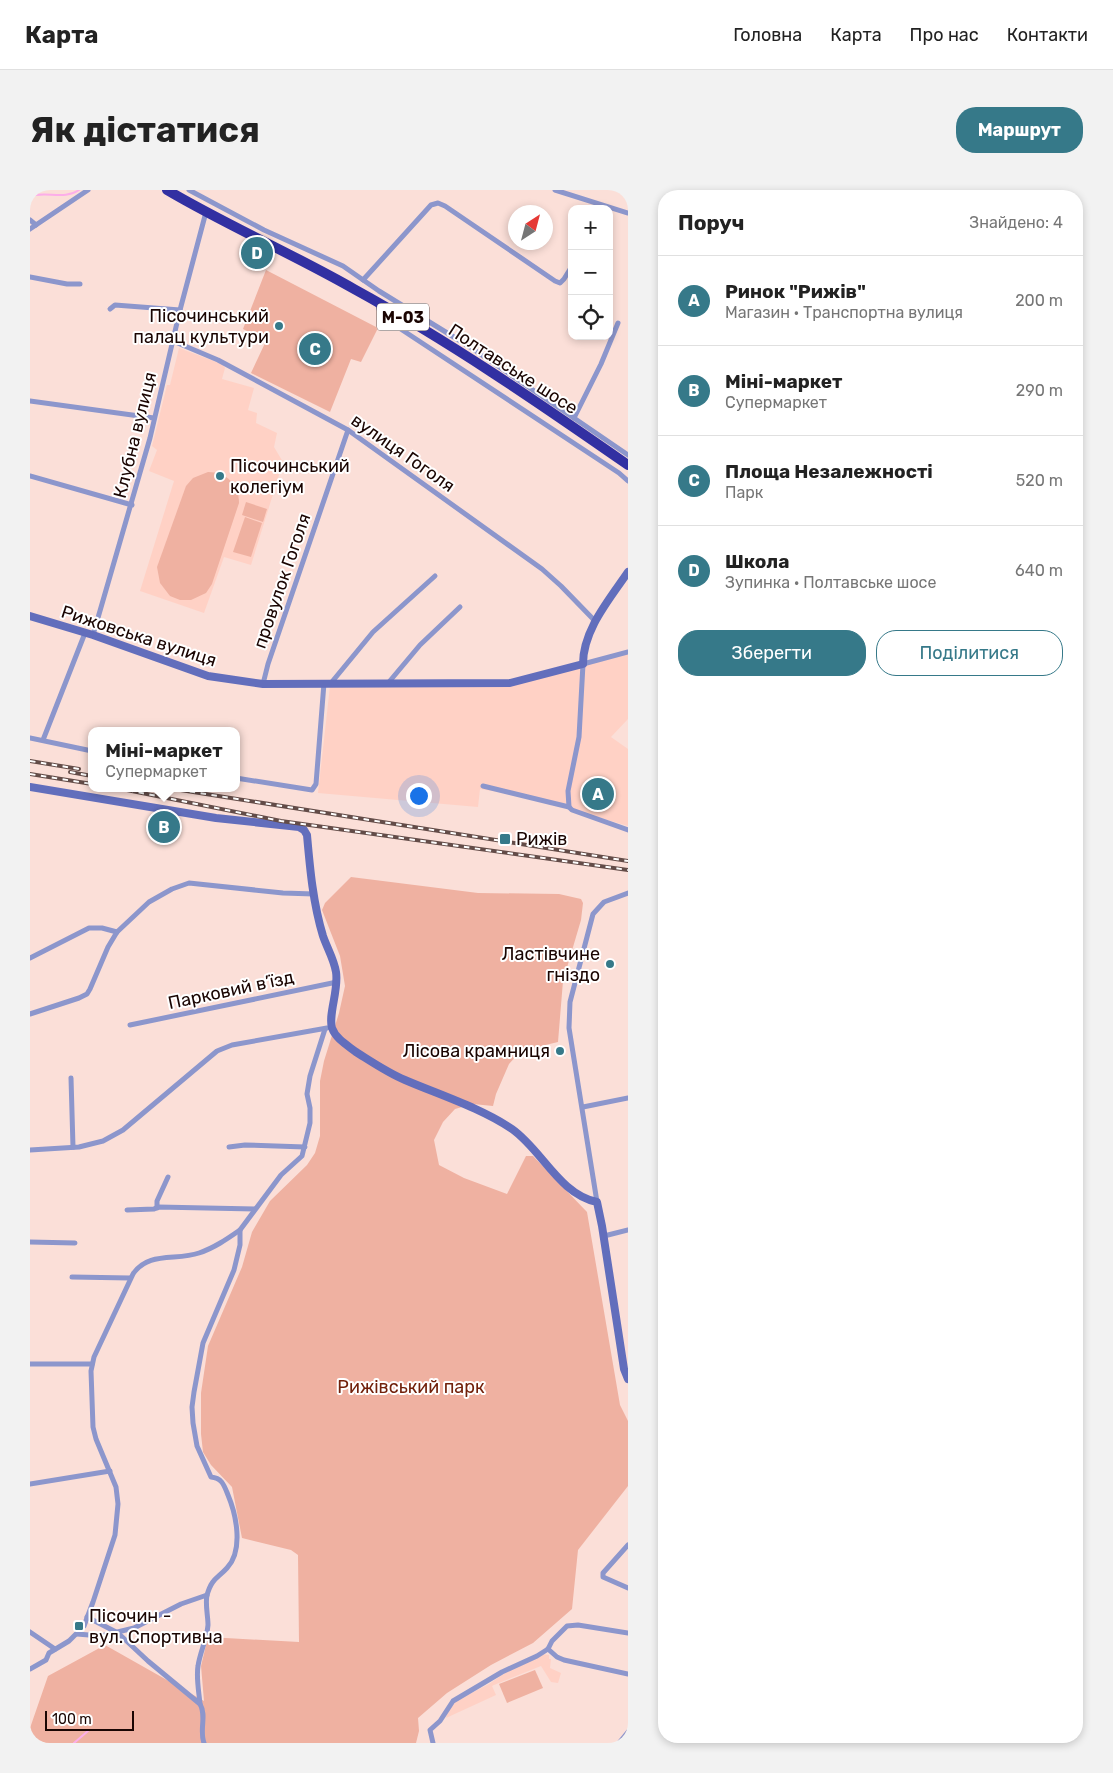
<!DOCTYPE html>
<html lang="uk">
<meta charset="utf-8">
<style>
:root{--surface:#fff;--page:#f2f2f2;--text:#222;--muted:#767676;--line:#e0e0e0;--accent:#367989}
body{margin:0;font-family:Rubik,sans-serif;background:var(--page);color:var(--text)}
.controls{position:absolute;right:15px;top:15px;display:grid;overflow:hidden;border-radius:10px;box-shadow:0 2px 8px #0003}
.controls button{width:45px;height:45px;display:grid;place-items:center;padding:0;border:0;border-bottom:1px solid var(--line);background:var(--surface);color:var(--text);font:25px sans-serif}
.compass{position:absolute;left:478px;top:15px;width:45px;height:45px;border-radius:50%;background:var(--surface);box-shadow:0 2px 8px #0003;rotate:36deg}
.scale{position:absolute;left:15px;bottom:12px;width:89px;box-sizing:border-box;padding-left:5px;border:2px solid #1a0502;border-top:0;font-size:14px;line-height:18px;white-space:nowrap;color:#1a0502;-webkit-text-stroke:4px #fff;paint-order:stroke}
.you{position:absolute;left:388px;top:605px;width:18px;height:18px;margin:-12px;border:4px solid #fff;border-radius:50%;background:#1a73e8;box-shadow:0 0 0 8px #1a73e833}
.badge{display:grid;place-items:center;width:32px;height:32px;border-radius:50%;background:var(--accent);color:#fff;font-size:16px;font-weight:700}
.pin{position:absolute;translate:-50% -50%;border:2px solid #fff;box-shadow:0 1px 5px #0006}
.popup{position:absolute;left:58px;top:537px;width:152px;height:65px;box-sizing:border-box;display:grid;place-content:center;border-radius:10px;background:var(--surface);filter:drop-shadow(0 1px 4px #0005);font-size:16px;white-space:nowrap;color:var(--muted)}
.popup b{font-size:19px;color:var(--text)}
.popup::after{content:'';position:absolute;left:50%;top:100%;margin-left:-10px;border:10px solid transparent;border-top-color:var(--surface)}
.list{margin:0;padding:0;list-style:none}
h2{display:flex;justify-content:space-between;align-items:center;height:65px;margin:0;padding:0 20px;font-size:21px}
h2 small{font-size:16px;font-weight:400;color:var(--muted)}
.list li{display:grid;grid-template-columns:32px 1fr auto;gap:15px;align-items:center;box-sizing:border-box;height:90px;padding:0 20px;border-top:1px solid var(--line)}
.list b{display:block;font-size:19px;white-space:nowrap}
.list p{margin:0;font-size:16px;white-space:nowrap;color:var(--muted)}
.list em{font-size:16px;font-style:normal;color:var(--muted)}
.actions{display:flex;gap:10px;padding:15px 20px}
.actions a{flex:1;padding:11px 0;border:1px solid var(--accent);border-radius:20px;text-align:center;font-size:18px;color:var(--accent)}
.actions .main{background:var(--accent);color:#fff}
.icon{flex:none;width:28px;height:28px;fill:none;stroke:currentColor;stroke-width:2;stroke-linecap:round;stroke-linejoin:round}
.map{position:relative;flex:none;width:598px;height:1553px;overflow:hidden;border-radius:20px}
header{display:flex;align-items:center;gap:30px;box-sizing:border-box;height:70px;padding:0 25px;background:var(--surface);border-bottom:1px solid var(--line)}
header strong{font-size:24px}
nav{display:flex;gap:28px;margin-inline-start:auto;font-size:18px}
.intro{display:flex;align-items:center;justify-content:space-between;box-sizing:border-box;height:120px;padding:0 30px}
h1{margin:0;font-size:35px}
.button{padding:12px 22px;border-radius:20px;background:var(--accent);color:#fff;font-size:18px;font-weight:700}
main{display:flex;gap:30px;padding:0 30px}
aside{flex:1;background:var(--surface);border-radius:20px;box-shadow:0 2px 8px #0003}
.map>svg:first-child{display:block}
.built{fill:#ffd1c5}
.green{fill:#efb1a1}
.lines{fill:none;stroke-linecap:round;stroke-linejoin:round}
.stream{stroke:#fcaee9;stroke-width:2}
.street{stroke:#8c96cc;stroke-width:5}
.secondary{stroke:#626ebc;stroke-width:8}
.highway{stroke:#3230a2;stroke-width:10}
.rail-casing{stroke:#634c48;stroke-width:4}
.rail{stroke:#fff;stroke-width:2;stroke-dasharray:5.5;stroke-linecap:butt}
.poi-dot{fill:#367989;stroke:#fff;stroke-width:2}
.labels{text-anchor:middle;dominant-baseline:central;stroke-width:4;stroke-linejoin:round;paint-order:stroke}
.shield{fill:#fff;stroke:#5f504e;stroke-width:1}
.shield-label{font-size:16px;font-weight:bold;fill:#1a0502}
.poi-label{font-size:18px;fill:#1a0502;stroke:#fff;text-anchor:end}
.street-label{font-size:18px;fill:#1a0502;stroke:#fff}
.park-label{font-size:18px;fill:#72210b;stroke:#fff}
</style>
<header>
<strong>Карта</strong>
<nav><a>Головна</a><a>Карта</a><a>Про нас</a><a>Контакти</a></nav>
</header>
<div class="intro"><h1>Як дістатися</h1><a class="button">Маршрут</a></div>
<main>
<div class="map">
<svg width="598" height="1553" viewBox="0 0 598 1553">
<rect width="100%" height="100%" fill="#fbdfd8"/>
<g class="built">
<polygon points="149,158 192,174 195,178 192,189 224,198 218,220 227,223 226,233 247,243 244,257 253,272 221,375 194,367 174,423 110,401 144,291 119,281 127,260 122,256 137,195 140,195"/>
<polygon points="598,462 598,529 581,547 598,559 598,636 503,608 450,599 448,617 288,603 300,496 482,496 557,473"/>
<polygon points="512,1464 519,1465 519,1469 521,1469 520,1478 531,1483 528,1493 521,1492 511,1476 464,1495 462,1496 466,1505 416,1528 418,1521 426,1511 459,1494 478,1481"/>
</g>
<g class="green">
<polygon points="236,80 348,138 331,172 321,169 300,222 221,183 236,151 213,139"/>
<path d="M178,282C196,282 209,294 209,313L182,394L176,403L161,410H150L140,406L130,393L127,377L156,296L163,288Z"/>
<polygon points="216,312 237,319 233,332 212,325"/>
<polygon points="215,327 232,333 221,367 203,362"/>
<polygon points="321,687 448,703 529,704 551,709 553,713 551,730 533,791 528,852 503,858 488,864 479,874 466,904 463,916 443,914 425,919 413,932 404,950 409,975 434,988 477,1004 496,966 503,966 557,1022 590,1215 598,1231 598,1296 548,1360 542,1419 503,1453 461,1475 417,1503 388,1528 389,1541 386,1553 0,1553 0,1538 18,1486 75,1455 174,1511 171,1476 178,1447 269,1452 268,1365 261,1360 212,1348 202,1297 181,1275 173,1262 171,1244 171,1203 178,1156 212,1077 222,1042 240,1011 277,975 285,963 290,946 290,891 294,871 309,823 315,796 310,766 292,720 295,713"/>
<polygon points="505,1480 513,1498 477,1513 469,1494"/>
</g>
<g class="lines">
<g class="stream">
<path d="M0,6C16,1 35,10 49,0"/>
<polyline points="44,1553 58,1541"/>
</g>
<g class="street">
<polyline points="159,0 234,40 313,76 349,101 440,157 598,265"/>
<polyline points="525,0 598,23"/>
<polyline points="0,30 6,35"/>
<polyline points="0,39 58,0"/>
<polyline points="0,87 37,94 50,94"/>
<polyline points="333,90 401,15 408,13 415,16 525,91 530,93 534,89 542,76"/>
<polyline points="347,112 351,126 589,283 598,291"/>
<polyline points="80,119 85,115 150,120"/>
<polyline points="143,151 188,170 318,240 512,379 531,396 565,431"/>
<polyline points="0,211 124,228"/>
<polyline points="544,228 571,174 588,133"/>
<polyline points="0,286 102,315"/>
<polyline points="63,445 120,248 150,120 176,22"/>
<polyline points="359,492 390,455 430,417"/>
<polyline points="301,493 343,442 405,386"/>
<polyline points="233,494 238,474 318,240"/>
<polyline points="0,548 62,561"/>
<polyline points="13,550 55,443"/>
<polyline points="206,588 282,600 286,594 294,493"/>
<polyline points="453,596 539,617 542,620 598,640"/>
<polyline points="539,617 538,601 549,547 553,474 598,462"/>
<polyline points="0,768 59,738 72,738 87,742"/>
<polyline points="0,824 49,808 57,804 60,799 78,757 87,742 119,712 142,699 159,693 253,703 284,704"/>
<polyline points="100,835 307,792"/>
<polyline points="41,888 43,957"/>
<polyline points="553,917 598,908"/>
<polyline points="199,957 215,955 275,957"/>
<polyline points="0,960 49,957 73,951 93,940 187,861 202,855 297,838"/>
<polyline points="567,1012 539,838 540,812 563,724 574,712 598,703"/>
<polyline points="127,1018 127,1011 138,987"/>
<polyline points="97,1020 124,1019 128,1017 225,1019"/>
<polyline points="574,1046 598,1040"/>
<polyline points="0,1052 45,1053"/>
<polyline points="42,1087 100,1088"/>
<polyline points="0,1174 62,1174"/>
<polyline points="0,1294 80,1281"/>
<polyline points="598,1355 573,1383 573,1387 598,1398"/>
<path d="M57,1427L88,1443L118,1471L170,1514C177,1526 169,1540 174,1553"/>
<polyline points="0,1442 25,1459"/>
<polyline points="47,1444 71,1446 104,1438 151,1414 177,1405"/>
<polyline points="518,1459 527,1467 534,1470 598,1484"/>
<path d="M0,1479L16,1470L19,1463L39,1451L54,1436L63,1412L85,1345L88,1314L86,1297L66,1249L63,1237L61,1181L64,1167L103,1084C118,1061 146,1071 169,1063C184,1058 197,1049 210,1040"/>
<path d="M170,1514C169,1502 166,1488 168,1476C170,1462 177,1449 178,1435C178,1426 175,1414 177,1405C182,1388 187,1389 197,1378C214,1360 206,1324 198,1305C194,1295 192,1288 181,1287L167,1256L163,1233L162,1217L164,1202L173,1153L204,1080L210,1055V1040L251,985L272,966L280,933V918L277,904L280,886L295,839"/>
<polyline points="403,1553 400,1540 410,1531 423,1511 472,1482 507,1466 518,1459 522,1451 537,1436 548,1435 598,1443"/>
<polyline points="589,1553 598,1542"/>
</g>
<g class="secondary">
<path d="M0,426L63,445L178,486L233,494L480,493L553,474C553,440 579,410 598,382"/>
<path d="M0,597L186,628L269,637L274,640L277,645C280,679 283,713 293,746C297,758 304,769 306,782C309,800 298,824 302,838C306,849 317,855 326,862C342,872 358,883 375,890C410,905 451,918 482,939C512,960 529,1004 567,1012L572,1036L594,1179L598,1189"/>
</g>
<path class="highway" d="M137,0C198,36 263,64 324,99C419,151 509,213 598,275"/>
<defs>
<g id="rail">
<polyline points="0,571 49,579"/>
<polyline points="40,582 62,586"/>
<polyline points="0,584 62,594"/>
<polyline points="87,598 251,631 598,680"/>
<polyline points="138,598 598,671"/>
</g>
</defs>
<use href="#rail" class="rail-casing"/>
<use href="#rail" class="rail"/>
</g>
<g class="poi-dot">
<circle cx="249" cy="136" r="5"/>
<circle cx="190" cy="286" r="5"/>
<rect x="469" y="643" width="12" height="12" rx="2.5"/>
<circle cx="580" cy="774" r="5"/>
<circle cx="530" cy="861" r="5"/>
<rect x="44" y="1431" width="10" height="10" rx="2.5"/>
</g>
<g class="labels">
<rect class="shield" x="347" y="113.5" width="52" height="27" rx="4"/>
<g class="shield-label">
<text x="373" y="127">М-03</text>
</g>
<g class="poi-label">
<text x="239" y="126">Пісочинський<tspan x="239" dy="21">палац культури</tspan></text>
<text x="200" y="276" text-anchor="start">Пісочинський<tspan x="200" dy="21">колегіум</tspan></text>
<text x="486" y="649" text-anchor="start">Рижів</text>
<text x="570" y="764">Ластівчине<tspan x="570" dy="21">гніздо</tspan></text>
<text x="520" y="861">Лісова крамниця</text>
<text x="59" y="1426" text-anchor="start">Пісочин -<tspan x="59" dy="21">вул. Спортивна</tspan></text>
</g>
<g class="street-label">
<text transform="translate(483 179) rotate(33)">Полтавське шосе</text>
<text transform="translate(105 245) rotate(-76)">Клубна вулиця</text>
<text transform="translate(373 263) rotate(35)">вулиця Гоголя</text>
<text transform="translate(252 391) rotate(-71)">провулок Гоголя</text>
<text transform="translate(109 446) rotate(18)">Рижовська вулиця</text>
<text transform="translate(201 800) rotate(-12)">Парковий в’їзд</text>
</g>
<g class="park-label">
<text x="381" y="1197">Рижівський парк</text>
</g>
</g>
</svg>
<div class="controls">
<button>+</button>
<button>−</button>
<button><svg class="icon" aria-label="locate" viewBox="0 0 24 24"><circle cx="12" cy="12" r="6"/><path d="M12 2v4M12 18v4M2 12h4M18 12h4"/></svg></button>
</div>
<svg class="compass" viewBox="-18 -18 36 36"><path d="M0-13l5 13h-10z" fill="#e53935"/><path d="M0 13l5-13h-10z" fill="#767676"/></svg>
<div class="scale">100 m</div>
<div class="you"></div>
<div class="pin badge" style="left:568px;top:604px">A</div>
<div class="pin badge" style="left:134px;top:637px">B</div>
<div class="popup"><b>Міні-маркет</b>Супермаркет</div>
<div class="pin badge" style="left:285px;top:159px">C</div>
<div class="pin badge" style="left:227px;top:63px">D</div>
</div>
<aside>
<h2>Поруч<small>Знайдено: 4</small></h2>
<ul class="list">
<li><span class="badge">A</span><div><b>Ринок &quot;Рижів&quot;</b><p>Магазин · Транспортна вулиця</p></div><em>200 m</em></li>
<li><span class="badge">B</span><div><b>Міні-маркет</b><p>Супермаркет</p></div><em>290 m</em></li>
<li><span class="badge">C</span><div><b>Площа Незалежності</b><p>Парк</p></div><em>520 m</em></li>
<li><span class="badge">D</span><div><b>Школа</b><p>Зупинка · Полтавське шосе</p></div><em>640 m</em></li>
</ul>
<div class="actions"><a class="main">Зберегти</a><a>Поділитися</a></div>
</aside>
</main>
